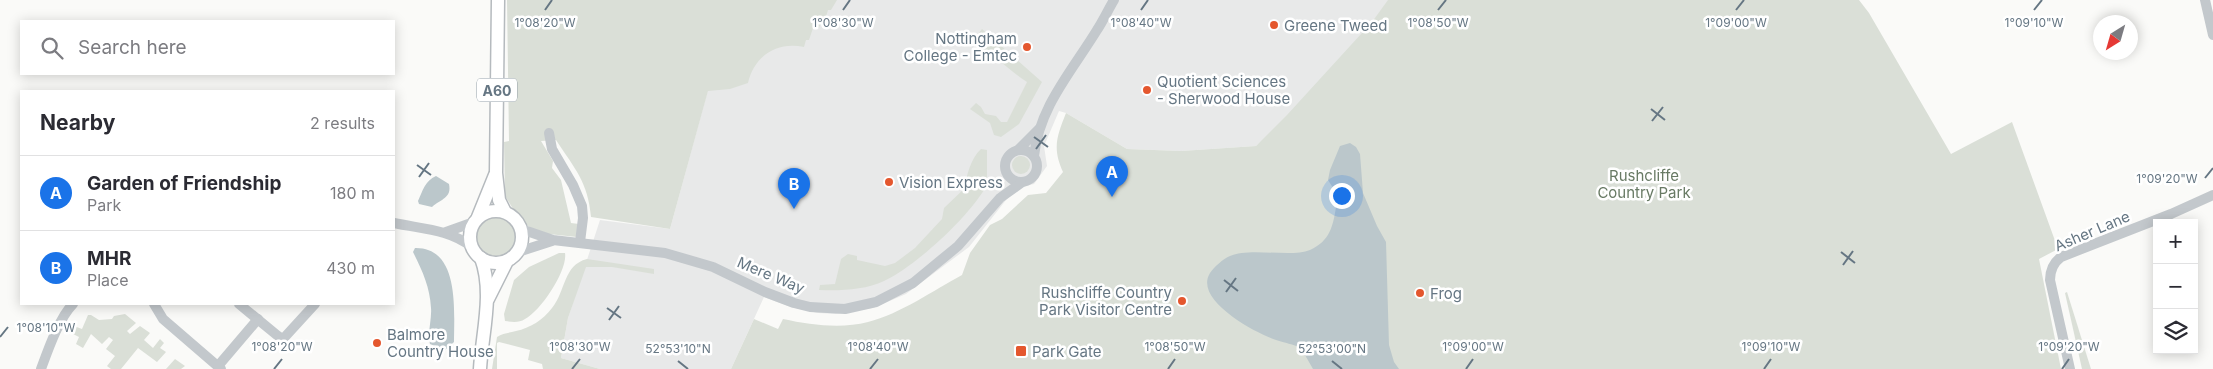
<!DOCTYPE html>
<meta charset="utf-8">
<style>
:root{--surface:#fff;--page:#f7f7f7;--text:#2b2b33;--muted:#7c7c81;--line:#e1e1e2;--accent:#1a73e8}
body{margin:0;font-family:Inter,sans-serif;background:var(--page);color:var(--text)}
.controls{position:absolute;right:15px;bottom:15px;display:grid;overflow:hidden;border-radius:0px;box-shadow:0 2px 12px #0003}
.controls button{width:45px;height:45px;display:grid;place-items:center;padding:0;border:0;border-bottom:1px solid var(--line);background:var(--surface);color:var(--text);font:25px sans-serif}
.compass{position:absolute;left:2093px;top:15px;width:45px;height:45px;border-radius:50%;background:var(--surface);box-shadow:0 2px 12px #0003;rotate:217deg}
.you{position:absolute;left:1341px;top:195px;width:18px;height:18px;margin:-12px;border:4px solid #fff;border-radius:50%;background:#1a73e8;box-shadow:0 0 0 8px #1a73e833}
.badge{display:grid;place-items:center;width:32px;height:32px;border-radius:50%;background:var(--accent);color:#fff;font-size:16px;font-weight:700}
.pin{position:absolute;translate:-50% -41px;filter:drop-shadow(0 1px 2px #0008)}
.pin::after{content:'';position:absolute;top:26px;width:18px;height:15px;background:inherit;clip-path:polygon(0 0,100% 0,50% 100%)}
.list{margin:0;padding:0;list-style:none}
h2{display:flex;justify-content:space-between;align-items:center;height:65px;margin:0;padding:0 20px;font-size:21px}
h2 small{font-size:16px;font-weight:400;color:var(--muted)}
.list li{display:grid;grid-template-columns:32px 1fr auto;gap:15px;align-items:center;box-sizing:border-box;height:75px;padding:0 20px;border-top:1px solid var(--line)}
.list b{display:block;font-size:19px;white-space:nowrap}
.list p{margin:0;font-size:16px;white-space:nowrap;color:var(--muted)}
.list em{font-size:16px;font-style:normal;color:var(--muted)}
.icon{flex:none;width:28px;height:28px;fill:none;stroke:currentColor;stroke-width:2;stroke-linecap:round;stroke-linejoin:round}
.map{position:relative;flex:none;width:2213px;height:369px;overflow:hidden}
.search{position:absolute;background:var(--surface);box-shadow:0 2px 12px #0003;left:20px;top:20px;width:375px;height:55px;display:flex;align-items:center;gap:12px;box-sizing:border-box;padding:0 18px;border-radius:0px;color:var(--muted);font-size:19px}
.panel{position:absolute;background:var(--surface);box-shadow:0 2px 12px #0003;left:20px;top:90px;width:375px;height:215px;border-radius:0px}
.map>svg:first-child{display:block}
.built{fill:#e8e9e9}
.green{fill:#dadfd7}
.water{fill:#bbc7cb}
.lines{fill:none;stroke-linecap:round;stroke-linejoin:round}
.major-casing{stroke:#b5babe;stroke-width:15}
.minor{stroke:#c3c8cc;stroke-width:10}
.major{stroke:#fff;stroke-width:12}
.ticks{fill:none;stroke:#657683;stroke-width:2}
.poi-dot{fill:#e4572e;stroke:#fff;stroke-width:2}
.labels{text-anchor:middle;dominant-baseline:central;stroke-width:5;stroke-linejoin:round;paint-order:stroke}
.shield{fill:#fff;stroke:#939fa8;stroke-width:1}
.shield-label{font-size:14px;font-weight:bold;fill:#657683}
.poi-label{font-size:15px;fill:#657683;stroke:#fff;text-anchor:start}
.park-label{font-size:15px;fill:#687a64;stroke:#fff}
.street-label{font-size:15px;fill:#657683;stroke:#fff}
.ticks-label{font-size:12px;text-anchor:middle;fill:#657683;stroke:#fff;stroke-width:5;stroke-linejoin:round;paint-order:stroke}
</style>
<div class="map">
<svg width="2213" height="369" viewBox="0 0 2213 369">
<rect width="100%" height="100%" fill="#fafaf8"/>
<polygon class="built" points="792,0 1389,0 1346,57 1304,104 1256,146 1181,151 1127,149 1066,113 1059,111 1044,146 1047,166 1034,184 1025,186 1010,195 969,247 906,294 873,308 836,314 818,313 791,307 764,297 731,369 600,369 561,358 568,318 600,220 670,229 709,86"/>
<g class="green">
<path d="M507,0H837L831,10H828L824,23H821L819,28H813L809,40H806L804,47C777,41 754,56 748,83L730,89L708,91L670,229L591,217C588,182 575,169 556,140L541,141L553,161L552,168L561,180L571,223L579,224L577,237L539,233L525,224L515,212L505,196L504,142L509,141Z"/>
<path d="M1388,0H1859L1869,13L1951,154L2012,122L2058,249L2039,259L2061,369H731L754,319L778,329L783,319C811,325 841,329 868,322C900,314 934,290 962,275L970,253L990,225L1002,219L1028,195L1046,193L1063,172C1052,148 1057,136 1066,113L1127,149L1181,151L1256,146L1287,115L1372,22Z"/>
<path d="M982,29L1042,82L1019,124L1001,137L994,135L990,123L970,109L976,103L981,107L985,114L996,116L1001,122H1007L1027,82C1010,71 997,57 980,48L981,42L974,39Z"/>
<path d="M981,149L987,150V185C970,216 916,266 884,281C865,290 840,291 819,290L820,285L835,284L841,259L848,254L857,256V260L885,266L895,263L915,248L942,219L944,208L965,188C966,176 971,158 981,149Z"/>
<circle cx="1021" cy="165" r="9"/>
<circle cx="496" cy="237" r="20"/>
<path d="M559,253H565C568,270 541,311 525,319C519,323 512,322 505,321L504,314L514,280L529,267Z"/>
<path d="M587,259L654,269V274L612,267H586L568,318L561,358L600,369H543L542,364L528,360L530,350L499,342L497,343V369H492L497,337C503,333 509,333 516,331C530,328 543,320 552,308C566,291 563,265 587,259Z"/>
<polygon points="2067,292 2091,369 2082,369 2065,293"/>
<polygon points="125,314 136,323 127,331 130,334 140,326 150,333 144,340 153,348 160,339 164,343 160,348 166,352 157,362 138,348 121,369 111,369 107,366 115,356 106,349 113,340 109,337 102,344 91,334 83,348 76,344 79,337 73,334 74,326 82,329 88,315 91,315 99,320 112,319 114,316"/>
<polygon points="175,359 185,366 181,369 166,369"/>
</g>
<g class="water">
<path d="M1350,143L1356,147L1360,154L1363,193L1377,226L1386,242L1389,345L1394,362L1399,369H1313L1301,348C1293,344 1285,343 1276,340C1256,333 1193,300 1210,273C1214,267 1223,259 1230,256C1250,247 1291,258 1310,250C1330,241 1333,226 1336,207L1333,202L1335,191L1328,180L1330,170L1340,146Z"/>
<path d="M436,176L449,184C452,198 441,199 432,207L419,204L418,201C423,190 425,181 436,176Z"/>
<path d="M415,248C460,247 454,311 454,342L445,350L430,344C427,334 432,319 431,308C430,287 422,270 413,252Z"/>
</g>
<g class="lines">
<defs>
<g id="major">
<polyline points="498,0 496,173 499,200 505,212"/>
<circle cx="496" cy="237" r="26"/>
<polyline points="478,217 495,175"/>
<polyline points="488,299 507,261"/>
<path d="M480,369C482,333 494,293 481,258"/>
</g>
</defs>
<use href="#major" class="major-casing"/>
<g class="minor">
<polyline points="2205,0 2213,35"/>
<polyline points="549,133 552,149 573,185 582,206 583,218 580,242"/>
<polyline points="1019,149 1039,129"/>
<circle cx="1021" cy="166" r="16"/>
<path d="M1034,156C1039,107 1072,71 1097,30C1103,21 1108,10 1114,0"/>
<path d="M394,223C422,229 449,229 472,247"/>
<polyline points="521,229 553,240 665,253 713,267 765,292 794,303 810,307 845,309 876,302 913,283 958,246 1000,198 1021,183"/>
<polyline points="446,232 474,222"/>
<polyline points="518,252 552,241"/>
<polyline points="154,304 163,319 221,369"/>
<polyline points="239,304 278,336 283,339 315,304"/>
<polyline points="218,366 258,319"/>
<path d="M41,369C48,350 59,318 73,304"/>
<path d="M2070,369L2050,280C2050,270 2053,263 2061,257L2171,214L2213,195"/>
</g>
<use href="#major" class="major"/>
</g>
<path class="ticks" d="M545,10L552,0M843,10L850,0M1141,10L1148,0M1438,10L1446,0M1736,10L1744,0M2034,10L2042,0M1651,109L1665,120M1652,121L1663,107M1034,137L1048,147M1036,149L1046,135M417,165L431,175M419,177L429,163M2205,178L2213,168M1841,252L1855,263M1843,265L1853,251M1224,280L1238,291M1226,292L1236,278M607,308L621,318M609,320L619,306M0,337L8,327M678,361L688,369M1332,361L1342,369M274,369L282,359M572,369L580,359M870,369L878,359M1168,369L1175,359M1466,369L1473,359M1764,369L1771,359M2062,369L2069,359"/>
<g class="poi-dot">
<circle cx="1274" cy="25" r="5"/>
<circle cx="1027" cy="47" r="5"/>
<circle cx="1147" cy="90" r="5"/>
<circle cx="889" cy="182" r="5"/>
<circle cx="1420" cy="293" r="5"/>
<circle cx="1182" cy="301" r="5"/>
<circle cx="377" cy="343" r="5"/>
<rect x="1015" y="345" width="12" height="12" rx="2.5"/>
</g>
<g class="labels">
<rect class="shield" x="477" y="78.5" width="40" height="23" rx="4"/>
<g class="shield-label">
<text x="497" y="90">A60</text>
</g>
<g class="poi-label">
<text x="1284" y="25">Greene Tweed</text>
<text x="1017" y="38" text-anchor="end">Nottingham<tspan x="1017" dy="17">College - Emtec</tspan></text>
<text x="1157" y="81">Quotient Sciences<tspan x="1157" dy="17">- Sherwood House</tspan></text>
<text x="899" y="182">Vision Express</text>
<text x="1172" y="292" text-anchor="end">Rushcliffe Country<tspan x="1172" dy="17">Park Visitor Centre</tspan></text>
<text x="1430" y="293">Frog</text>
<text x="387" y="334">Balmore<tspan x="387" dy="17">Country House</tspan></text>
<text x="1032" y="351">Park Gate</text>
</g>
<g class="park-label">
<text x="1644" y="175">Rushcliffe<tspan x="1644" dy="17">Country Park</tspan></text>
</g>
<g class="street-label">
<text transform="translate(2092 231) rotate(-23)">Asher Lane</text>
<text transform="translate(771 275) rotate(23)">Mere Way</text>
</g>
</g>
<g class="ticks-label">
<text x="545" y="27">1°08'20"W</text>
<text x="843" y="27">1°08'30"W</text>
<text x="1141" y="27">1°08'40"W</text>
<text x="1438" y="27">1°08'50"W</text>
<text x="1736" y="27">1°09'00"W</text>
<text x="2034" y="27">1°09'10"W</text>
<text x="2167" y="183">1°09'20"W</text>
<text x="46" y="332">1°08'10"W</text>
<text x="282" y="351">1°08'20"W</text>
<text x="580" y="351">1°08'30"W</text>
<text x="878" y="351">1°08'40"W</text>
<text x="1175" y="351">1°08'50"W</text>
<text x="1473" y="351">1°09'00"W</text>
<text x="1771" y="351">1°09'10"W</text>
<text x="2069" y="351">1°09'20"W</text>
<text x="678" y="353">52°53'10"N</text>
<text x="1332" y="353">52°53'00"N</text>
</g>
</svg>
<div class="controls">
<button>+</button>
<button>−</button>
<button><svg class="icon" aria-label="layers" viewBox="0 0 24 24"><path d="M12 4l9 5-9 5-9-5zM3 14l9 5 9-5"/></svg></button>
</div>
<svg class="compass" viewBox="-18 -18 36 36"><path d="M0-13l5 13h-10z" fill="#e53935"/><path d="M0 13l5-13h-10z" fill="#7c7c81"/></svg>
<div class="you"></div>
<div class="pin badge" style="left:1112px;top:197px">A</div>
<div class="pin badge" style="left:794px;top:209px">B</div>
<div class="search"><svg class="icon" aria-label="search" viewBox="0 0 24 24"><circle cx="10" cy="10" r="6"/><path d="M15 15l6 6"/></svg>Search here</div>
<section class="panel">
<h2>Nearby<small>2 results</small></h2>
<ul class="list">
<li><span class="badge">A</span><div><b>Garden of Friendship</b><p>Park</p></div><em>180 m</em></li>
<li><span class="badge">B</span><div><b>MHR</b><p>Place</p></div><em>430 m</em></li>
</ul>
</section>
</div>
